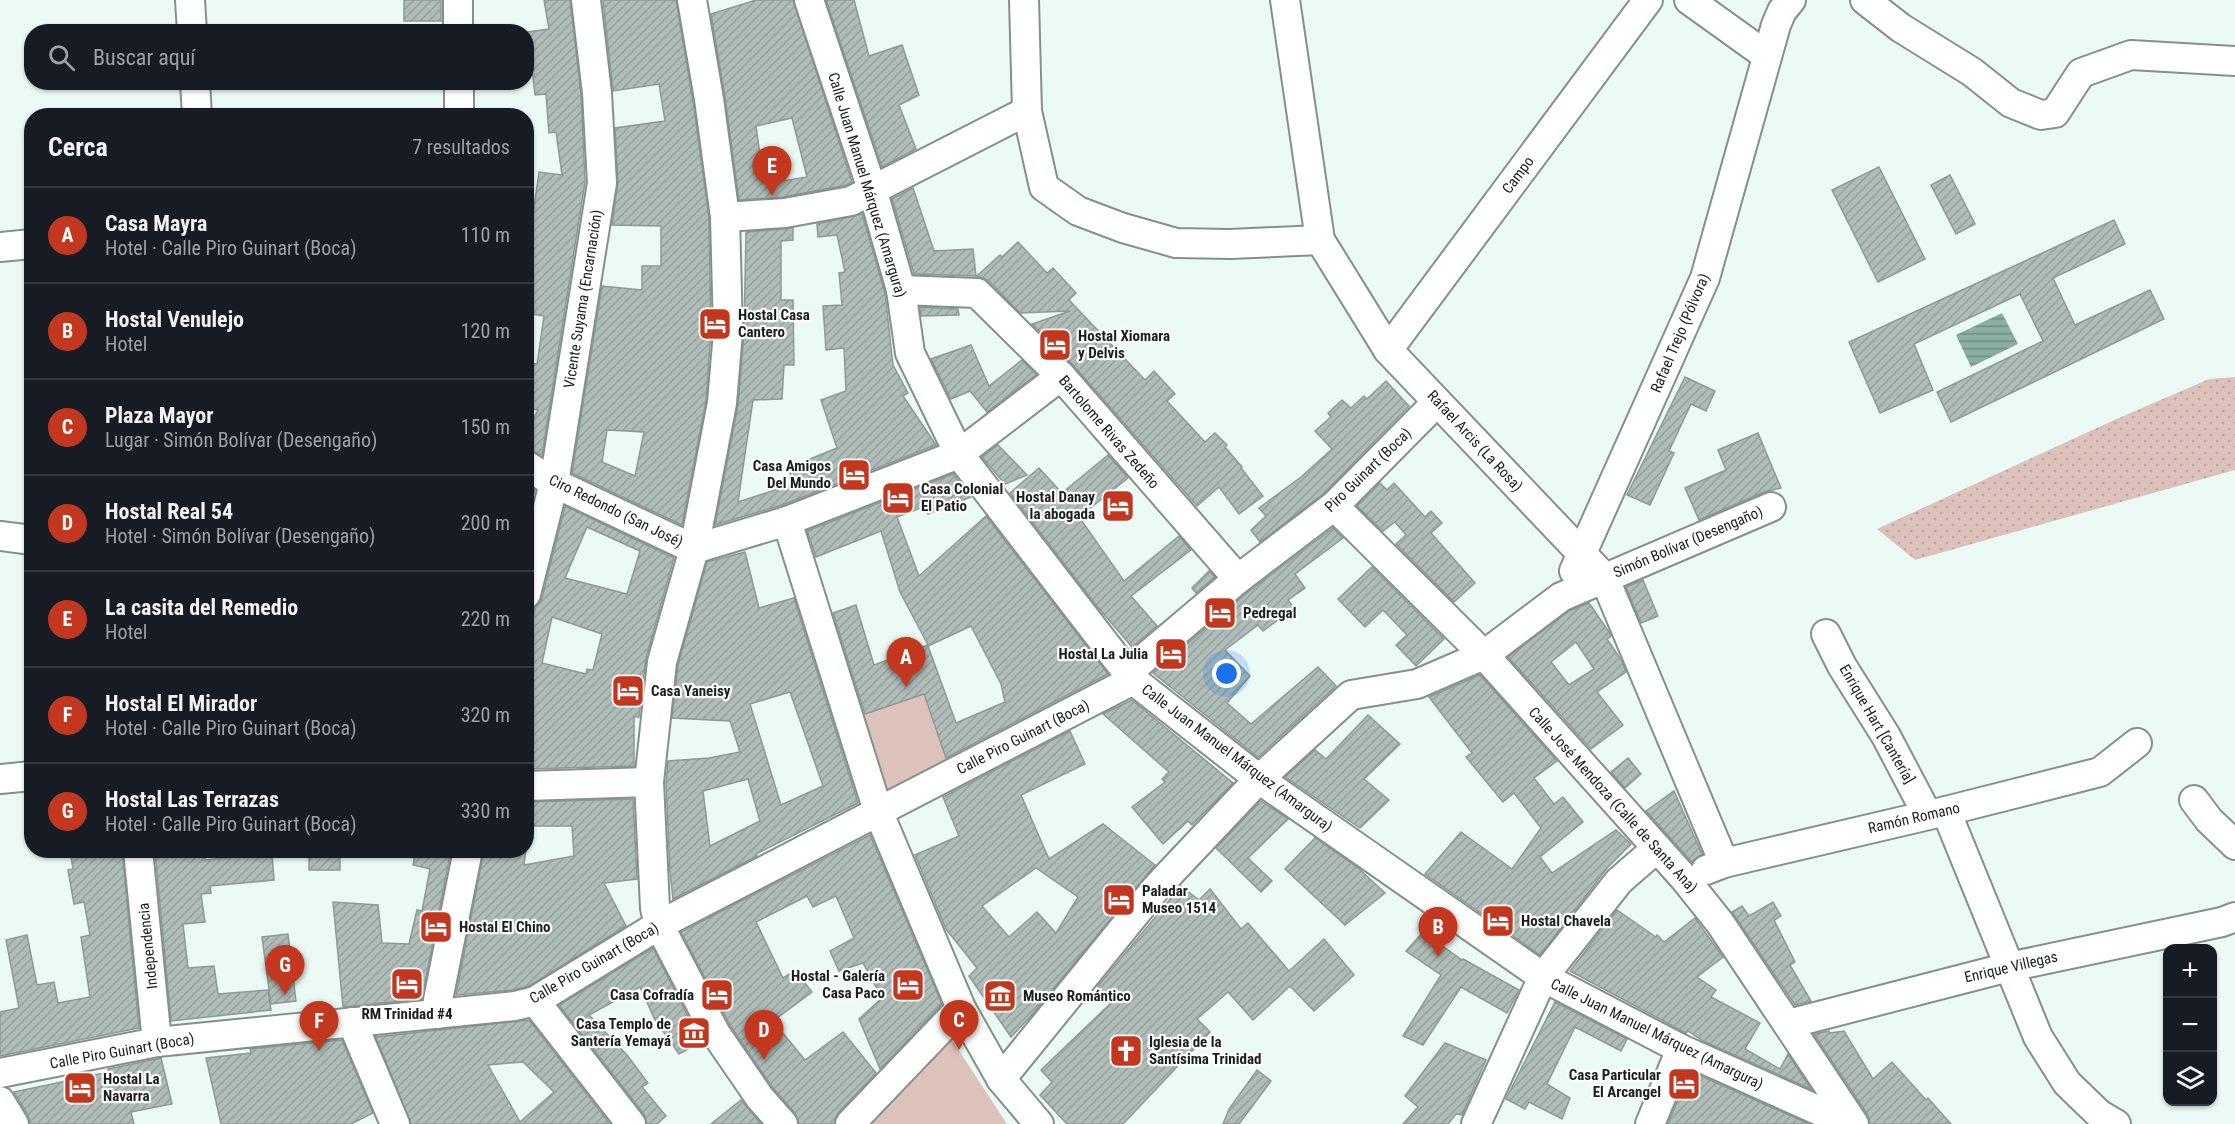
<!DOCTYPE html>
<html lang="es">
<meta charset="utf-8">
<style>
:root{--surface:#171b24;--page:#242831;--text:#f1f3f6;--muted:#9ea1a6;--line:#363941;--accent:#c2371e}
body{margin:0;font-family:"Roboto Condensed",sans-serif;background:var(--page);color:var(--text)}
.controls{position:absolute;right:18px;bottom:18px;display:grid;overflow:hidden;border-radius:12px;box-shadow:0 2px 4px #0004}
.controls button{width:54px;height:54px;display:grid;place-items:center;padding:0;border:0;border-bottom:2px solid var(--line);background:var(--surface);color:var(--text);font:30px sans-serif}
.you{position:absolute;left:1227px;top:674px;width:21px;height:21px;margin:-15px;border:4px solid #fff;border-radius:50%;background:#1a73e8;box-shadow:0 0 0 9px #1a73e833}
.badge{display:grid;place-items:center;width:39px;height:39px;border-radius:50%;background:var(--accent);color:#fff;font-size:20px;font-weight:700}
.pin{position:absolute;translate:-50% -50px;filter:drop-shadow(0 2px 3px #0008)}
.pin::after{content:'';position:absolute;top:32px;width:21px;height:18px;background:inherit;clip-path:polygon(0 0,100% 0,50% 100%)}
.list{margin:0;padding:0;list-style:none}
h2{display:flex;justify-content:space-between;align-items:center;height:78px;margin:0;padding:0 24px;font-size:26px}
h2 small{font-size:20px;font-weight:400;color:var(--muted)}
.list li{display:grid;grid-template-columns:39px 1fr auto;gap:18px;align-items:center;box-sizing:border-box;height:96px;padding:0 24px;border-top:2px solid var(--line)}
.list b{display:block;font-size:22px;white-space:nowrap}
.list p{margin:0;font-size:20px;white-space:nowrap;color:var(--muted)}
.list em{font-size:20px;font-style:normal;color:var(--muted)}
.icon{flex:none;width:33px;height:33px;fill:none;stroke:currentColor;stroke-width:2;stroke-linecap:round;stroke-linejoin:round}
.map{position:relative;flex:none;width:2235px;height:1124px;overflow:hidden}
.search{position:absolute;background:var(--surface);box-shadow:0 2px 4px #0004;left:24px;top:24px;width:510px;height:66px;display:flex;align-items:center;gap:15px;box-sizing:border-box;padding:0 21px;border-radius:24px;color:var(--muted);font-size:22px}
.panel{position:absolute;background:var(--surface);box-shadow:0 2px 4px #0004;left:24px;top:108px;width:510px;height:750px;border-radius:24px}
.map>svg:first-child{display:block}
.grass{fill:url(#grass-dots)}
.park{fill:#ddc2bc}
.water{fill:url(#water-rules)}
.building{fill:url(#building-hatch);stroke:#8d9995;stroke-width:1.5;fill-rule:evenodd}
.lines{fill:none;stroke-linecap:round;stroke-linejoin:round}
.minor-casing{stroke:#84908c;stroke-width:32}
.minor{stroke:#fff;stroke-width:28}
.labels{text-anchor:middle;dominant-baseline:central;stroke-width:4.5;stroke-linejoin:round;paint-order:stroke}
.street-label{font-size:15px;fill:#1a1f1d;stroke:#fff}
.poi-label{font-size:15px;font-weight:bold;fill:#1a1f1d;stroke:#fff;text-anchor:start}
</style>
<div class="map">
<svg width="2235" height="1124" viewBox="0 0 2235 1124">
<defs>
<pattern id="grass-dots" width="8" height="8" patternUnits="userSpaceOnUse" patternTransform="scale(1.5)"><rect width="8" height="8" fill="#ddc2bc"/><path d="M2 2h.1M6 6h.1" fill="none" stroke="#bda6a1" stroke-width="1.8" stroke-linecap="round"/></pattern>
<pattern id="water-rules" width="6" height="5" patternUnits="userSpaceOnUse" patternTransform="scale(1.5)"><rect width="6" height="5" fill="#8baea2"/><path d="M0 2.5h6" fill="none" stroke="#718d83"/></pattern>
<pattern id="building-hatch" width="6" height="6" patternUnits="userSpaceOnUse" patternTransform="scale(1.5)"><rect width="6" height="6" fill="#afbcb7"/><path d="M-1 1l2-2M0 6l6-6M5 7l2-2" fill="none" stroke="#96a19d"/></pattern>
</defs>
<rect width="100%" height="100%" fill="#ecfaf5"/>
<polygon class="grass" points="2235,377 2235,470 1915,560 1877,529 2112,421 2209,379"/>
<g class="park">
<polygon points="924,694 949,764 885,793 858,716"/>
<polygon points="952,1040 1007,1124 867,1124 945,1041"/>
</g>
<polygon class="water" points="2002,313 2018,344 1971,367 1956,335"/>
<g class="building">
<rect x="404" y="0" width="37" height="21"/>
<polygon points="544,0 570,0 581,94 585,182 542,455 526,449 526,433 538,410 526,408 526,362 537,364 544,316 526,313 526,234 530,235 539,172 562,175 556,132 549,133 546,94 535,95 528,32 549,29"/>
<path d="M603,0H676L693,102L709,218L711,332L706,401L682,525L572,473L602,286L642,290V266H661V226L612,225L618,182L615,128L665,121L659,84L613,91ZM607,430L644,432L635,476L602,462Z"/>
<path d="M756,0H793L852,182L846,185L783,197L739,200L725,97L711,14ZM792,118L807,177L764,184L756,126Z"/>
<polygon points="826,0 854,0 869,56 902,45 919,95 899,105 916,149 882,167"/>
<polygon points="1879,167 1925,259 1878,282 1832,190"/>
<polygon points="1950,175 1975,224 1956,234 1931,185"/>
<polygon points="913,188 934,251 973,249 976,276 914,274 892,199"/>
<polygon points="862,214 885,293 893,365 908,393 903,396 936,445 782,505 715,525 738,405 744,333 746,232 793,228 793,240 781,241 781,300 793,300 794,365 784,365 782,399 753,400 738,502 794,484 788,468 837,448 821,400 846,391 844,348 826,350 823,306 842,305 839,273 845,272 837,235 818,237 817,224"/>
<polygon points="2114,220 2125,244 2053,278 2075,325 2150,290 2164,319 1951,422 1937,392 2043,341 2020,294 1914,344 1933,390 1880,413 1849,342"/>
<polygon points="1018,242 1047,273 1053,268 1076,293 1069,300 1145,380 1154,371 1175,394 1167,401 1205,442 1215,433 1227,445 1225,447 1242,467 1241,468 1263,496 1239,514 1219,487 1197,506 1073,365 1032,324 1070,311 1020,313 989,281 977,276 1000,255 1002,257"/>
<polygon points="920,307 958,309 959,315 921,316"/>
<polygon points="971,345 989,386 1022,360 1036,375 987,412 970,391 951,399 931,359"/>
<polygon points="1685,377 1715,391 1706,411 1691,404 1669,451 1674,453 1650,505 1627,495"/>
<polygon points="1386,381 1409,406 1323,494 1260,542 1251,530 1266,516 1259,508 1301,477 1332,449 1315,431 1331,417 1328,413 1342,400 1351,408 1364,396 1367,399"/>
<polygon points="1758,433 1781,488 1764,492 1699,520 1685,488 1726,470 1718,450"/>
<polygon points="998,445 1027,475 1005,484 982,457"/>
<polygon points="1108,455 1128,478 1079,517 1124,581 1179,536 1191,550 1131,596 1157,626 1132,647 1096,605 1010,493 1039,468 1062,493"/>
<path d="M953,474L971,497L928,514L923,507L897,517L919,576L986,516L1108,674L946,758L924,694L865,714L833,613L856,605L874,665L928,645L900,592L881,531L816,557L807,531ZM971,626L1001,684L1005,702L956,723L928,646Z"/>
<polygon points="1380,483 1387,490 1394,483 1425,517 1431,511 1442,523 1431,533 1475,583 1454,602 1396,544 1406,535 1395,522 1383,531 1357,506"/>
<polygon points="526,485 535,490 526,525"/>
<path d="M565,506L674,558L646,658L639,717H634V766L526,769V642L535,609H532L538,605L542,598ZM587,527L640,551L627,594L565,578ZM552,617L602,634L593,670L587,669L586,674L542,663Z"/>
<polygon points="1333,528 1343,538 1295,574 1305,588 1288,600 1294,608 1263,631 1258,625 1225,650 1250,676 1227,703 1251,724 1318,667 1336,686 1258,757 1153,673 1248,592"/>
<path d="M745,552L759,608L794,598L858,803L756,854L757,856L673,899L670,872L666,783L668,761L709,758L740,752L730,721L672,718L678,665L707,562ZM790,692L823,786L781,805L750,704ZM748,779L760,821L710,846L703,791Z"/>
<polygon points="1372,567 1444,639 1416,666 1396,645 1407,635 1383,610 1365,627 1338,599"/>
<polygon points="1209,571 1215,577 1196,593 1192,588"/>
<polygon points="1643,580 1658,616 1641,623 1626,587"/>
<path d="M1589,603L1609,632L1611,636L1607,639L1622,661L1626,672L1597,692L1623,725L1591,749L1508,657L1569,611ZM1576,642L1594,669L1569,685L1551,662Z"/>
<polygon points="1480,675 1557,761 1534,778 1554,804 1563,797 1583,822 1540,857 1552,873 1616,830 1631,844 1608,867 1540,955 1425,874 1461,832 1512,869 1541,828 1514,793 1503,802 1466,757 1472,753 1429,697"/>
<polygon points="1132,700 1233,783 1192,825 1188,821 1163,844 1132,807 1165,782 1162,779 1169,772 1103,714"/>
<polygon points="1368,715 1400,744 1364,779 1389,800 1360,828 1285,777 1315,750 1326,759"/>
<path d="M1070,731L1085,764L1021,795L1049,859L1103,824L1155,865L1030,1017L1011,1037L969,976L977,968L946,929L915,855L959,836L943,797ZM1036,868L1078,897L1056,933L1037,912L1009,937L982,906Z"/>
<polygon points="1628,758 1641,774 1625,788 1611,772"/>
<polygon points="1674,791 1702,854 1692,862 1646,811"/>
<polygon points="633,799 637,879 604,883 626,926 529,986 512,990 456,995 484,850 526,850 524,865 574,856 572,826 526,826 526,802"/>
<polygon points="1261,801 1288,819 1248,858 1272,881 1261,892 1216,848"/>
<polygon points="870,835 942,1004 880,1069 859,1019 882,998 863,963 839,971 830,951 854,938 836,896 813,907 807,896 756,922 783,978 795,970 812,992 773,1021 805,1060 843,1032 876,1073 838,1113 834,1124 799,1124 795,1113 773,1088 730,1025 681,932"/>
<polygon points="1315,838 1357,867 1385,893 1345,925 1285,869"/>
<polygon points="70,850 122,850 139,1028 0,1056 0,1012 19,1008 6,940 27,935 37,985 54,982 58,1003 90,997 81,937 90,935 84,902 74,904 68,870 73,869"/>
<polygon points="205,850 205,860 272,853 274,880 210,886 211,893 201,894 205,922 183,924 188,968 214,966 218,994 268,990 271,1010 171,1021 155,851"/>
<polygon points="416,850 451,850 422,999 343,1007 333,902 378,905 382,943 409,944 417,910 422,911 430,869 413,865"/>
<rect x="309" y="851" width="31" height="19"/>
<polygon points="1181,886 1199,900 1210,889 1241,929 1248,923 1289,971 1324,939 1354,975 1314,1011 1290,986 1253,1020 1228,992 1197,1019 1210,1032 1123,1124 1067,1124 1040,1095 1052,1082 1041,1070 1112,1002 1098,986"/>
<polygon points="1773,902 1781,916 1774,920 1795,962 1790,965 1811,1001 1795,1005 1732,912 1742,906 1749,916"/>
<polygon points="1617,910 1656,937 1657,935 1664,942 1695,918 1723,957 1697,977 1716,990 1711,997 1760,1023 1745,1049 1780,1069 1788,1054 1811,1089 1703,1041 1688,1031 1686,1033 1570,971"/>
<polygon points="1423,932 1462,960 1463,959 1519,990 1507,1013 1461,987 1423,1045 1403,1036 1441,975 1406,951"/>
<polygon points="288,934 296,1001 271,1004 262,937"/>
<polygon points="653,948 701,1042 679,1054 655,1020 640,987 589,1015 627,1055 648,1083 642,1087 666,1116 657,1124 647,1124 644,1114 559,1005"/>
<polygon points="1555,1002 1627,1039 1621,1051 1575,1027 1547,1084 1570,1098 1562,1119 1529,1102 1525,1109 1506,1099"/>
<path d="M529,1020L610,1124H411L376,1037ZM523,1062L554,1092L520,1122L488,1065Z"/>
<polygon points="1829,1031 1830,1033 1844,1031 1873,1079 1892,1062 1926,1100 1928,1098 1951,1124 1870,1124 1868,1115 1814,1034"/>
<polygon points="342,1040 373,1113 351,1124 221,1124 206,1058 251,1053 250,1049"/>
<polygon points="1445,1043 1486,1060 1462,1115 1456,1114 1448,1124 1403,1124 1418,1107 1405,1096"/>
<polygon points="161,1058 172,1104 131,1112 134,1124 30,1124 28,1115 14,1092 109,1072 108,1069"/>
<polygon points="1257,1070 1271,1081 1239,1124 1223,1124 1229,1109"/>
<polygon points="1690,1071 1809,1124 1668,1124"/>
<polygon points="741,1100 761,1124 711,1124"/>
</g>
<g class="lines">
<defs>
<g id="minor">
<polyline points="190,0 192,32"/>
<polyline points="458,0 458,32"/>
<polyline points="692,0 709,99 725,217 728,332 722,403 694,549 662,662 649,782 655,908 659,925 716,1034 760,1098 783,1124"/>
<polyline points="809,0 873,192 901,290 910,353 959,454 1133,680 1259,779 1543,977 1681,1049 1849,1124"/>
<polyline points="1024,0 1027,111 1044,187 1078,211 1123,228 1176,243 1230,244 1320,240"/>
<polyline points="1285,0 1320,240 1388,350 1604,577 1724,863"/>
<polyline points="1689,0 1767,56"/>
<polyline points="1865,0 1901,28 1972,72 2011,103 2041,115 2055,113 2081,73 2131,55 2235,61"/>
<polyline points="195,82 197,116"/>
<polyline points="459,82 459,116"/>
<polyline points="725,217 785,213 851,201 1027,111"/>
<polyline points="0,247 32,244"/>
<polyline points="901,290 977,293 1061,376 1238,579"/>
<polyline points="1388,350 1648,0"/>
<polyline points="526,465 554,483 694,549 787,521 959,454 1061,376"/>
<polyline points="1334,506 1484,655 1684,878 1720,923 1854,1124"/>
<polyline points="787,521 878,811 961,1008 1001,1079 1039,1124"/>
<polyline points="0,536 32,540"/>
<polyline points="1574,571 1705,278 1776,25 1782,11 1791,0"/>
<polyline points="526,594 554,483 602,183 597,93 586,0"/>
<polyline points="1826,634 1842,666 1886,736 1927,814"/>
<polyline points="1127,673 1238,579 1334,506 1437,402"/>
<polyline points="0,779 32,776"/>
<polyline points="526,786 649,782"/>
<polyline points="2194,800 2209,820 2235,845"/>
<polyline points="1946,811 2038,1037 2067,1083 2099,1114 2116,1124"/>
<polyline points="138,850 157,1042"/>
<polyline points="1706,870 1724,863 1946,811 2100,772 2137,743"/>
<polyline points="535,1001 631,1124"/>
<polyline points="437,1014 438,1000 468,850"/>
<polyline points="352,1022 395,1124"/>
<polyline points="1788,1024 2009,967 2222,922 2235,917"/>
<polyline points="0,1073 157,1042 515,1006 535,1001 659,925 1133,680"/>
<polyline points="1001,1079 1157,887 1259,779 1351,695 1417,684 1484,655 1561,597 1771,507"/>
<polyline points="0,1101 14,1124"/>
<polyline points="850,1124 961,1008"/>
<polyline points="1476,1124 1543,977 1619,881 1657,848"/>
<polyline points="1650,1124 1681,1049"/>
</g>
</defs>
<use href="#minor" class="minor-casing"/>
<use href="#minor" class="minor"/>
</g>
<defs>
<symbol id="hotel-square" viewBox="-11 -11 22 22"><rect x="-9" y="-9" width="18" height="18" rx="4" fill="#c2371e" stroke="#fff"/><path d="M-6-4.5h1.5V1H6V5H4.5V3h-9V5H-6ZM-4 0a1.8 1.8 0 1 1 3.6 0ZM.5 0V-2.5h3Q6-2.5 6 0Z" fill="#fff"/></symbol>
<symbol id="museum-square" viewBox="-11 -11 22 22"><rect x="-9" y="-9" width="18" height="18" rx="4" fill="#c2371e" stroke="#fff"/><path d="M0-6L6-3V-2H-6V-3ZM-5-1h2V3h-2ZM-1-1h2V3h-2ZM3-1h2V3H3ZM-6 4H6V6H-6Z" fill="#fff"/></symbol>
<symbol id="church-square" viewBox="-11 -11 22 22"><rect x="-9" y="-9" width="18" height="18" rx="4" fill="#c2371e" stroke="#fff"/><path d="M-1.2-6h2.4v3.5h3.3v2.4h-3.3V6h-2.4V-.1h-3.3v-2.4h3.3Z" fill="#fff"/></symbol>
</defs>
<g fill-rule="evenodd">
<use href="#hotel-square" x="696" y="305" width="38" height="38"/>
<use href="#hotel-square" x="1036" y="326" width="38" height="38"/>
<use href="#hotel-square" x="835" y="456" width="38" height="38"/>
<use href="#hotel-square" x="879" y="479" width="38" height="38"/>
<use href="#hotel-square" x="1099" y="487" width="38" height="38"/>
<use href="#hotel-square" x="1201" y="594" width="38" height="38"/>
<use href="#hotel-square" x="1152" y="635" width="38" height="38"/>
<use href="#hotel-square" x="609" y="672" width="38" height="38"/>
<use href="#hotel-square" x="1100" y="881" width="38" height="38"/>
<use href="#hotel-square" x="1479" y="902" width="38" height="38"/>
<use href="#hotel-square" x="417" y="908" width="38" height="38"/>
<use href="#hotel-square" x="388" y="965" width="38" height="38"/>
<use href="#hotel-square" x="889" y="966" width="38" height="38"/>
<use href="#hotel-square" x="698" y="976" width="38" height="38"/>
<use href="#museum-square" x="981" y="977" width="38" height="38"/>
<use href="#museum-square" x="675" y="1014" width="38" height="38"/>
<use href="#church-square" x="1107" y="1032" width="38" height="38"/>
<use href="#hotel-square" x="1665" y="1065" width="38" height="38"/>
<use href="#hotel-square" x="61" y="1069" width="38" height="38"/>
</g>
<g class="labels">
<g class="street-label">
<text transform="translate(1518 175) rotate(-53)">Campo</text>
<text transform="translate(867 185) rotate(73)">Calle Juan Manuel Márquez (Amargura)</text>
<text transform="translate(583 299) rotate(-81)">Vicente Suyama (Encarnación)</text>
<text transform="translate(1680 333) rotate(-67)">Rafael Trejo (Pólvora)</text>
<text transform="translate(1109 432) rotate(49)">Bartolome Rivas Zedeño</text>
<text transform="translate(1475 441) rotate(47)">Rafael Arcis (La Rosa)</text>
<text transform="translate(1368 470) rotate(-44)">Piro Guinart (Boca)</text>
<text transform="translate(616 511) rotate(26)">Ciro Redondo (San José)</text>
<text transform="translate(1688 542) rotate(-23)">Simón Bolívar (Desengaño)</text>
<text transform="translate(1877 724) rotate(60)">Enrique Hart [Cantería]</text>
<text transform="translate(1023 737) rotate(-27)">Calle Piro Guinart (Boca)</text>
<text transform="translate(1237 758) rotate(37)">Calle Juan Manuel Márquez (Amargura)</text>
<text transform="translate(1613 800) rotate(48)">Calle José Mendoza (Calle de Santa Ana)</text>
<text transform="translate(1914 818) rotate(-13)">Ramón Romano</text>
<text transform="translate(148 946) rotate(-96)">Independencia</text>
<text transform="translate(594 963) rotate(-30)">Calle Piro Guinart (Boca)</text>
<text transform="translate(2011 967) rotate(-13)">Enrique Villegas</text>
<text transform="translate(1657 1034) rotate(26)">Calle Juan Manuel Márquez (Amargura)</text>
<text transform="translate(122 1051) rotate(-10)">Calle Piro Guinart (Boca)</text>
</g>
<g class="poi-label">
<text x="738" y="315">Hostal Casa<tspan x="738" dy="17">Cantero</tspan></text>
<text x="1078" y="336">Hostal Xiomara<tspan x="1078" dy="17">y Delvis</tspan></text>
<text x="831" y="466" text-anchor="end">Casa Amigos<tspan x="831" dy="17">Del Mundo</tspan></text>
<text x="921" y="489">Casa Colonial<tspan x="921" dy="17">El Patio</tspan></text>
<text x="1095" y="497" text-anchor="end">Hostal Danay<tspan x="1095" dy="17">la abogada</tspan></text>
<text x="1243" y="613">Pedregal</text>
<text x="1148" y="654" text-anchor="end">Hostal La Julia</text>
<text x="651" y="691">Casa Yaneisy</text>
<text x="1142" y="891">Paladar<tspan x="1142" dy="17">Museo 1514</tspan></text>
<text x="1521" y="921">Hostal Chavela</text>
<text x="459" y="927">Hostal El Chino</text>
<text x="885" y="976" text-anchor="end">Hostal - Galería<tspan x="885" dy="17">Casa Paco</tspan></text>
<text x="694" y="995" text-anchor="end">Casa Cofradía</text>
<text x="1023" y="996">Museo Romántico</text>
<text x="407" y="1014" text-anchor="middle">RM Trinidad #4</text>
<text x="671" y="1024" text-anchor="end">Casa Templo de<tspan x="671" dy="17">Santería Yemayá</tspan></text>
<text x="1149" y="1042">Iglesia de la<tspan x="1149" dy="17">Santísima Trinidad</tspan></text>
<text x="1661" y="1075" text-anchor="end">Casa Particular<tspan x="1661" dy="17">El Arcangel</tspan></text>
<text x="103" y="1079">Hostal La<tspan x="103" dy="17">Navarra</tspan></text>
</g>
</g>
</svg>
<div class="controls">
<button>+</button>
<button>−</button>
<button><svg class="icon" aria-label="layers" viewBox="0 0 24 24"><path d="M12 4l9 5-9 5-9-5zM3 14l9 5 9-5"/></svg></button>
</div>
<div class="you"></div>
<div class="pin badge" style="left:906px;top:687px">A</div>
<div class="pin badge" style="left:1438px;top:957px">B</div>
<div class="pin badge" style="left:959px;top:1050px">C</div>
<div class="pin badge" style="left:764px;top:1060px">D</div>
<div class="pin badge" style="left:772px;top:196px">E</div>
<div class="pin badge" style="left:319px;top:1051px">F</div>
<div class="pin badge" style="left:285px;top:995px">G</div>
<div class="search"><svg class="icon" aria-label="search" viewBox="0 0 24 24"><circle cx="10" cy="10" r="6"/><path d="M15 15l6 6"/></svg>Buscar aquí</div>
<section class="panel">
<h2>Cerca<small>7 resultados</small></h2>
<ul class="list">
<li><span class="badge">A</span><div><b>Casa Mayra</b><p>Hotel · Calle Piro Guinart (Boca)</p></div><em>110 m</em></li>
<li><span class="badge">B</span><div><b>Hostal Venulejo</b><p>Hotel</p></div><em>120 m</em></li>
<li><span class="badge">C</span><div><b>Plaza Mayor</b><p>Lugar · Simón Bolívar (Desengaño)</p></div><em>150 m</em></li>
<li><span class="badge">D</span><div><b>Hostal Real 54</b><p>Hotel · Simón Bolívar (Desengaño)</p></div><em>200 m</em></li>
<li><span class="badge">E</span><div><b>La casita del Remedio</b><p>Hotel</p></div><em>220 m</em></li>
<li><span class="badge">F</span><div><b>Hostal El Mirador</b><p>Hotel · Calle Piro Guinart (Boca)</p></div><em>320 m</em></li>
<li><span class="badge">G</span><div><b>Hostal Las Terrazas</b><p>Hotel · Calle Piro Guinart (Boca)</p></div><em>330 m</em></li>
</ul>
</section>
</div>
